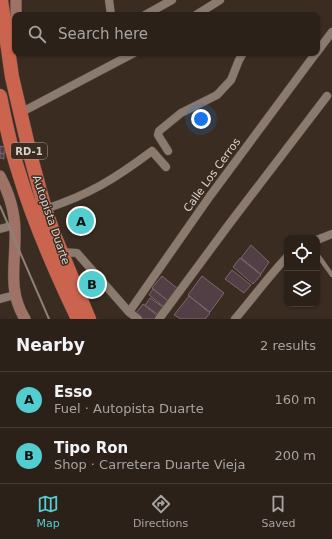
<!DOCTYPE html>
<meta charset="utf-8">
<style>
:root{--surface:#2c2119;--page:#382e26;--text:#f1f3f6;--muted:#a6a3a2;--line:#483e38;--accent:#52cdd0}
body{margin:0;font-family:"DejaVu Sans",sans-serif;background:var(--page);color:var(--text)}
.controls{position:absolute;right:12px;bottom:12px;display:grid;overflow:hidden;border-radius:8px;box-shadow:0 1px 3px #0004}
.controls button{width:36px;height:36px;display:grid;place-items:center;padding:0;border:0;border-bottom:1px solid var(--line);background:var(--surface);color:var(--text);font:20px sans-serif}
.you{position:absolute;left:201px;top:119px;width:14px;height:14px;margin:-10px;border:3px solid #fff;border-radius:50%;background:#1a73e8;box-shadow:0 0 0 6px #1a73e833}
.badge{display:grid;place-items:center;width:26px;height:26px;border-radius:50%;background:var(--accent);color:#111;font-size:13px;font-weight:700}
.pin{position:absolute;translate:-50% -50%;border:2px solid #fff;box-shadow:0 1px 4px #0006}
.list{margin:0;padding:0;list-style:none}
h2{display:flex;justify-content:space-between;align-items:center;height:52px;margin:0;padding:0 16px;font-size:17px}
h2 small{font-size:13px;font-weight:400;color:var(--muted)}
.list li{display:grid;grid-template-columns:26px 1fr auto;gap:12px;align-items:center;box-sizing:border-box;height:56px;padding:0 16px;border-top:1px solid var(--line)}
.list b{display:block;font-size:15px;white-space:nowrap}
.list p{margin:0;font-size:13px;white-space:nowrap;color:var(--muted)}
.list em{font-size:13px;font-style:normal;color:var(--muted)}
.icon{flex:none;width:22px;height:22px;fill:none;stroke:currentColor;stroke-width:2;stroke-linecap:round;stroke-linejoin:round}
.map{position:relative;flex:none;width:332px;height:319px;overflow:hidden}
.search{position:absolute;background:var(--surface);box-shadow:0 1px 3px #0004;left:12px;right:12px;top:12px;height:44px;display:flex;align-items:center;gap:10px;box-sizing:border-box;padding:0 14px;border-radius:8px;color:var(--muted);font-size:15px}
.sheet{height:164px;background:var(--surface)}
nav{display:flex;justify-content:space-around;align-items:center;box-sizing:border-box;height:56px;border-top:1px solid var(--line);background:var(--surface);font-size:11px;color:var(--muted)}
nav a{display:grid;justify-items:center;gap:2px}
nav .on{color:var(--accent)}
.map>svg:first-child{display:block}
.building{fill:#523f45;stroke:#7b676d}
.lines{fill:none;stroke-linecap:round;stroke-linejoin:round}
.lane-casing{stroke:#554940;stroke-width:5}
.street-casing{stroke:#554940;stroke-width:9}
.secondary-casing{stroke:#554940;stroke-width:12}
.highway-casing{stroke:#554940;stroke-width:15}
.lane{stroke:#8b7a6e;stroke-width:4}
.street{stroke:#8b7a6e;stroke-width:8}
.secondary{stroke:#9e7365;stroke-width:11}
.highway{stroke:#ca644f;stroke-width:14}
.rail{stroke:#8d8178;stroke-width:2}
.labels{text-anchor:middle;dominant-baseline:central;stroke-width:3;stroke-linejoin:round;paint-order:stroke}
.shield{fill:#3a2c21;stroke:#aba098;stroke-width:1}
.shield-label{font-size:10px;font-weight:bold;fill:#dbd1cb}
.street-label{font-size:11px;fill:#dbd1cb;stroke:#3a2c21}
</style>
<div class="map">
<svg width="332" height="319" viewBox="0 0 332 319">
<rect width="100%" height="100%" fill="#3a2c21"/>
<g class="building">
<polygon points="0,146 5,147 4,154 0,153"/>
<polygon points="0,153 4,154 4,159 0,158"/>
<polygon points="86,213 90,225 77,230 72,217"/>
<polygon points="251,245 269,262 261,274 241,258"/>
<polygon points="240,258 261,275 253,284 233,267"/>
<polygon points="232,270 251,285 244,293 225,279"/>
<polygon points="92,274 100,290 93,294 84,278"/>
<polygon points="162,276 178,289 168,301 152,288"/>
<polygon points="202,276 224,293 210,312 188,295"/>
<polygon points="153,289 168,301 164,307 149,295"/>
<polygon points="189,296 210,313 205,319 181,319 174,315"/>
<polygon points="150,298 163,307 157,314 145,305"/>
<polygon points="143,304 159,317 157,319 141,319 135,314"/>
</g>
<g class="lines">
<defs>
<polyline id="lane" points="317,254 332,275"/>
<g id="street">
<polyline points="109,0 111,15"/>
<polyline points="145,15 172,0"/>
<polyline points="196,15 220,0"/>
<polyline points="317,52 332,32"/>
<polyline points="20,113 134,53"/>
<polyline points="168,151 158,135 159,131 181,113 217,95 231,80 239,60 243,53"/>
<path d="M45,209C89,195 116,178 152,151L166,167"/>
<polyline points="0,229 15,225"/>
<polyline points="317,240 332,234"/>
<polyline points="61,252 77,253 129,312 138,319"/>
<polyline points="0,299 15,295"/>
<polyline points="129,312 210,196 316,53"/>
<polyline points="159,319 230,223 327,96"/>
<path d="M235,319C253,298 268,277 287,257"/>
</g>
<g id="secondary">
<polyline points="16,15 16,0"/>
<polyline points="8,41 15,19"/>
<path d="M0,176C9,193 15,213 15,232C16,263 7,290 25,319"/>
</g>
<g id="highway">
<polyline points="1,0 12,77 30,154 45,209 55,237 89,319"/>
<path d="M0,96C5,120 10,146 18,170C33,221 55,271 78,319"/>
</g>
</defs>
<use href="#lane" class="lane-casing"/>
<use href="#street" class="street-casing"/>
<use href="#secondary" class="secondary-casing"/>
<use href="#highway" class="highway-casing"/>
<use href="#lane" class="lane"/>
<use href="#street" class="street"/>
<use href="#secondary" class="secondary"/>
<use href="#highway" class="highway"/>
<polyline class="rail" points="0,206 49,319"/>
</g>
<g class="labels">
<rect class="shield" x="11" y="143" width="36" height="16" rx="3"/>
<g class="shield-label">
<text x="29" y="151">RD-1</text>
</g>
<g class="street-label">
<text transform="translate(212 175) rotate(-54)">Calle Los Cerros</text>
<text transform="translate(51 220) rotate(71)">Autopista Duarte</text>
</g>
</g>
</svg>
<div class="controls">
<button><svg class="icon" aria-label="locate" viewBox="0 0 24 24"><circle cx="12" cy="12" r="6"/><path d="M12 2v4M12 18v4M2 12h4M18 12h4"/></svg></button>
<button><svg class="icon" aria-label="layers" viewBox="0 0 24 24"><path d="M12 4l9 5-9 5-9-5zM3 14l9 5 9-5"/></svg></button>
</div>
<div class="you"></div>
<div class="pin badge" style="left:81px;top:221px">A</div>
<div class="pin badge" style="left:92px;top:284px">B</div>
<div class="search"><svg class="icon" aria-label="search" viewBox="0 0 24 24"><circle cx="10" cy="10" r="6"/><path d="M15 15l6 6"/></svg>Search here</div>
</div>
<section class="sheet">
<h2>Nearby<small>2 results</small></h2>
<ul class="list">
<li><span class="badge">A</span><div><b>Esso</b><p>Fuel · Autopista Duarte</p></div><em>160 m</em></li>
<li><span class="badge">B</span><div><b>Tipo Ron</b><p>Shop · Carretera Duarte Vieja</p></div><em>200 m</em></li>
</ul>
</section>
<nav>
<a class="on"><svg class="icon" aria-label="map" viewBox="0 0 24 24"><path d="M3 6l6-2 6 2 6-2v14l-6 2-6-2-6 2zM9 4v14M15 6v14"/></svg>Map</a>
<a><svg class="icon" aria-label="directions" viewBox="0 0 24 24"><path d="M12 3l9 9-9 9-9-9zM9 14v-3h6M13 9l2 2-2 2"/></svg>Directions</a>
<a><svg class="icon" aria-label="saved" viewBox="0 0 24 24"><path d="M7 4h10v16l-5-4-5 4z"/></svg>Saved</a>
</nav>
